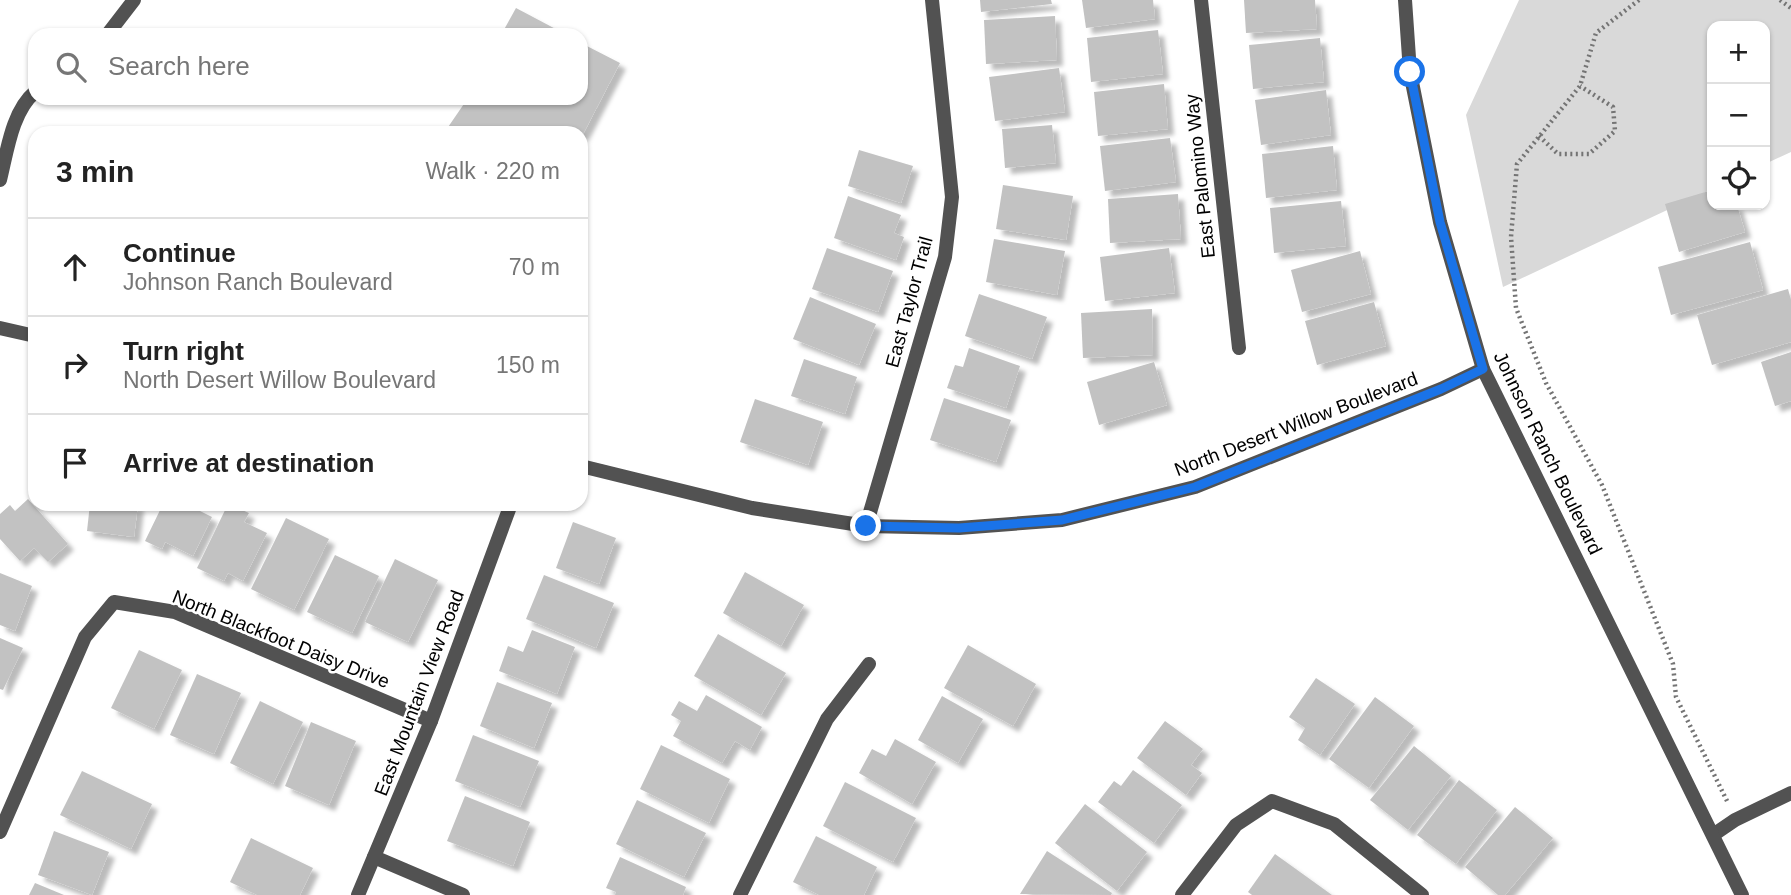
<!DOCTYPE html>
<meta charset="utf-8">
<style>
:root{--surface:#fff;--page:#f2f2f2;--text:#222;--muted:#767676;--line:#e0e0e0}
body{margin:0;font-family:Helvetica,sans-serif;background:var(--page);color:var(--text)}
.controls{position:absolute;right:21px;top:21px;display:grid;overflow:hidden;border-radius:14px;box-shadow:0 2px 5px #0004}
.controls button{width:63px;height:63px;display:grid;place-items:center;padding:0;border:0;border-bottom:2px solid var(--line);background:var(--surface);color:var(--text);font:35px sans-serif}
.stop{position:absolute;width:21px;height:21px;margin:-16px;border:5px solid #1a73e8;border-radius:50%;background:#fff}
.stop.end{background:#1a73e8;border-color:#fff;box-shadow:0 2px 7px #0008}
.list{margin:0;padding:0;list-style:none}
h2{display:flex;justify-content:space-between;align-items:center;height:91px;margin:0;padding:0 28px;font-size:30px}
h2 small{font-size:23px;font-weight:400;color:var(--muted)}
.list li{display:grid;grid-template-columns:46px 1fr auto;gap:21px;align-items:center;box-sizing:border-box;height:98px;padding:0 28px;border-top:2px solid var(--line)}
.list b{display:block;font-size:26px;white-space:nowrap}
.list p{margin:0;font-size:23px;white-space:nowrap;color:var(--muted)}
.list em{font-size:23px;font-style:normal;color:var(--muted)}
.icon{flex:none;width:38px;height:38px;fill:none;stroke:currentColor;stroke-width:2;stroke-linecap:round;stroke-linejoin:round}
.map{position:relative;flex:none;width:1791px;height:895px;overflow:hidden}
.search{position:absolute;background:var(--surface);box-shadow:0 2px 5px #0004;left:28px;top:28px;width:560px;height:77px;display:flex;align-items:center;gap:18px;box-sizing:border-box;padding:0 24px;border-radius:21px;color:var(--muted);font-size:26px}
.panel{position:absolute;background:var(--surface);box-shadow:0 2px 5px #0004;left:28px;top:126px;width:560px;height:385px;border-radius:21px}
.map>svg:first-child{display:block}
.green{fill:#d9d9d9}
.building{fill:#c2c2c2;filter:url(#shadow)}
.lines{fill:none;stroke-linecap:round;stroke-linejoin:round}
.path{stroke:#747474;stroke-width:4.5;stroke-dasharray:2 3.5;stroke-linecap:butt}
.service{stroke:#525252;stroke-width:14}
.minor{stroke:#525252;stroke-width:14}
.tertiary{stroke:#525252;stroke-width:14}
.route{stroke:#1a73e8;stroke-width:9}
.labels{text-anchor:middle;dominant-baseline:central;stroke-width:5;stroke-linejoin:round;paint-order:stroke}
.street-label{font-size:19px;fill:#000;stroke:#fff}
</style>
<div class="map">
<svg width="1791" height="895" viewBox="0 0 1791 895">
<defs>
<filter id="shadow"><feDropShadow dx="6" dy="6" stdDeviation="2" flood-color="#0004"/></filter>
</defs>
<rect width="100%" height="100%" fill="#fff"/>
<polygon class="green" points="1519,0 1791,0 1791,152 1765,164 1765,26 1712,26 1712,189 1503,287 1466,115"/>
<g class="building">
<polygon points="980,0 1051,0 1052,4 981,12"/>
<polygon points="1082,0 1153,0 1155,19 1086,28"/>
<polygon points="1244,0 1315,0 1317,29 1246,33"/>
<polygon points="516,8 567,35 501,35"/>
<polygon points="1055,16 1057,60 986,64 984,20"/>
<polygon points="1158,30 1163,74 1091,82 1087,38"/>
<polygon points="1320,38 1324,82 1253,89 1249,45"/>
<polygon points="581,43 620,63 581,138 581,133 444,133 468,98 581,98"/>
<polygon points="1059,68 1065,112 995,121 989,77"/>
<polygon points="1164,84 1168,129 1098,136 1094,92"/>
<polygon points="1326,90 1331,135 1261,145 1255,100"/>
<polygon points="1052,125 1056,163 1005,168 1002,129"/>
<polygon points="1170,138 1176,182 1105,191 1100,146"/>
<polygon points="1333,146 1337,190 1266,198 1262,154"/>
<polygon points="859,150 913,166 901,203 848,186"/>
<polygon points="1003,185 1073,196 1066,240 996,229"/>
<polygon points="1712,190 1712,205 1737,205 1745,232 1679,252 1665,204"/>
<polygon points="1178,194 1181,239 1110,243 1108,199"/>
<polygon points="848,196 901,215 894,233 904,237 896,260 834,238"/>
<polygon points="1341,201 1346,246 1274,253 1270,208"/>
<polygon points="994,239 1065,251 1057,295 986,282"/>
<polygon points="1750,242 1763,290 1671,315 1658,267"/>
<polygon points="827,248 893,271 878,312 812,289"/>
<polygon points="1169,248 1175,293 1105,301 1100,257"/>
<polygon points="1360,251 1371,294 1302,312 1291,270"/>
<polygon points="1788,289 1791,300 1791,342 1712,365 1697,315"/>
<polygon points="979,294 1047,317 1032,359 965,336"/>
<polygon points="810,297 876,324 859,365 793,339"/>
<polygon points="1374,302 1386,346 1317,365 1305,321"/>
<polygon points="1152,309 1153,355 1083,358 1081,313"/>
<polygon points="969,348 1020,366 1006,408 947,388 955,365 963,367"/>
<polygon points="1791,352 1791,401 1775,406 1761,362"/>
<polygon points="804,359 857,377 845,414 791,396"/>
<polygon points="1154,362 1167,405 1099,425 1087,382"/>
<polygon points="944,398 1011,420 996,462 930,440"/>
<polygon points="755,399 823,422 808,465 740,442"/>
<polygon points="28,499 68,544 48,562 34,548 20,561 0,539 0,514 10,505 15,511"/>
<polygon points="90,504 138,504 134,537 87,531"/>
<polygon points="163,504 186,504 212,517 193,556 165,542 162,549 145,541"/>
<polygon points="228,504 249,513 244,522 267,533 243,581 228,573 224,581 197,568"/>
<polygon points="286,518 329,539 294,610 251,589"/>
<polygon points="573,522 616,538 599,584 556,568"/>
<polygon points="335,555 379,576 352,633 307,612"/>
<polygon points="395,559 438,580 408,642 365,622"/>
<polygon points="745,572 804,605 781,646 723,613"/>
<polygon points="0,573 32,586 15,631 0,625"/>
<polygon points="544,575 614,603 596,648 526,619"/>
<polygon points="532,630 575,647 557,694 499,671 508,646 523,652"/>
<polygon points="718,634 786,673 761,715 694,676"/>
<polygon points="0,638 23,648 3,690 0,689"/>
<polygon points="968,645 1036,684 1013,726 944,688"/>
<polygon points="139,650 182,670 154,729 111,708"/>
<polygon points="197,674 241,693 214,754 170,735"/>
<polygon points="1316,678 1355,704 1320,755 1298,740 1305,728 1289,717"/>
<polygon points="497,682 552,703 534,748 480,726"/>
<polygon points="706,695 762,727 750,750 735,741 722,763 673,736 681,721 671,715 679,701 697,711"/>
<polygon points="942,696 983,719 958,763 918,740"/>
<polygon points="1375,697 1414,726 1369,788 1329,759"/>
<polygon points="260,701 303,722 273,784 230,763"/>
<polygon points="1165,721 1203,749 1191,765 1202,773 1186,795 1137,758"/>
<polygon points="311,722 356,741 329,805 285,786"/>
<polygon points="473,735 539,761 520,807 455,781"/>
<polygon points="895,739 936,762 912,804 859,773 872,749 886,756"/>
<polygon points="661,745 730,779 709,823 640,789"/>
<polygon points="1414,746 1451,776 1408,830 1370,800"/>
<polygon points="1133,770 1182,805 1154,843 1098,802 1114,781 1121,786"/>
<polygon points="82,771 152,804 131,849 60,815"/>
<polygon points="1459,780 1497,810 1456,864 1417,835"/>
<polygon points="845,782 916,818 893,862 823,826"/>
<polygon points="465,796 530,822 513,866 447,841"/>
<polygon points="637,800 706,833 684,877 616,844"/>
<polygon points="1085,804 1147,852 1117,891 1055,843"/>
<polygon points="1515,807 1553,838 1505,895 1498,895 1465,867"/>
<polygon points="54,831 109,852 92,895 38,875"/>
<polygon points="816,836 877,867 864,895 819,895 793,882"/>
<polygon points="251,838 313,868 300,895 257,895 230,882"/>
<polygon points="1047,851 1112,893 1111,895 1020,894"/>
<polygon points="1275,854 1332,895 1252,895 1248,892"/>
<polygon points="620,857 686,887 683,895 615,895 616,892 606,888"/>
<polygon points="35,883 64,895 29,895"/>
</g>
<g class="lines">
<g class="path">
<polyline points="1639,0 1596,33 1580,86 1517,164 1511,237 1516,308 1546,383 1602,485 1673,664 1676,697 1728,803"/>
<polyline points="1780,0 1791,8"/>
<polyline points="1539,136 1558,154 1589,154 1615,131 1613,107 1580,86"/>
</g>
<g class="service">
<polyline points="107,35 134,0"/>
<path d="M0,180C7,152 12,111 35,92"/>
</g>
<g class="minor">
<polyline points="1201,0 1239,348"/>
<polyline points="0,328 35,336"/>
<polyline points="581,466 752,508 866,526 959,528 1062,520 1195,487 1441,389 1483,369"/>
<polyline points="866,526 945,257 952,197 932,0"/>
<polyline points="0,832 85,637 114,602 175,612 431,721"/>
<polyline points="1713,835 1735,820 1791,793"/>
<polyline points="374,857 463,895"/>
<polyline points="358,895 431,721 511,504"/>
<polyline points="740,895 827,719 869,664"/>
<polyline points="1182,895 1236,825 1272,801 1334,824 1422,895"/>
</g>
<polyline class="tertiary" points="1405,0 1410,72 1440,222 1483,369 1742,895"/>
</g>
<g class="lines">
<polyline class="route" points="866,526 959,528 1062,520 1195,487 1441,389 1483,369 1440,222 1410,72"/>
</g>
<g class="labels">
<g class="street-label">
<text transform="translate(1200 176) rotate(-96)">East Palomino Way</text>
<text transform="translate(909 302) rotate(-75)">East Taylor Trail</text>
<text transform="translate(1296 424) rotate(-21)">North Desert Willow Boulevard</text>
<text transform="translate(1548 453) rotate(64)">Johnson Ranch Boulevard</text>
<text transform="translate(281 639) rotate(22)">North Blackfoot Daisy Drive</text>
<text transform="translate(419 693) rotate(-69)">East Mountain View Road</text>
</g>
</g>
</svg>
<div class="controls">
<button>+</button>
<button>−</button>
<button><svg class="icon" aria-label="locate" viewBox="0 0 24 24"><circle cx="12" cy="12" r="6"/><path d="M12 2v4M12 18v4M2 12h4M18 12h4"/></svg></button>
</div>
<div class="stop" style="left:1410px;top:72px"></div>
<div class="stop end" style="left:866px;top:526px"></div>
<div class="search"><svg class="icon" aria-label="search" viewBox="0 0 24 24"><circle cx="10" cy="10" r="6"/><path d="M15 15l6 6"/></svg>Search here</div>
<section class="panel">
<h2>3 min<small>Walk · 220 m</small></h2>
<ul class="list">
<li><svg class="icon" aria-label="ahead" viewBox="0 0 24 24"><path d="M12 20V5M6 11l6-6 6 6"/></svg><div><b>Continue</b><p>Johnson Ranch Boulevard</p></div><em>70 m</em></li>
<li><svg class="icon" aria-label="right" viewBox="0 0 24 24"><path d="M7 20v-9h11M14 6l5 5-5 5"/></svg><div><b>Turn right</b><p>North Desert Willow Boulevard</p></div><em>150 m</em></li>
<li><svg class="icon" aria-label="arrive" viewBox="0 0 24 24"><path d="M6 21V4h12l-3 4 3 4H6"/></svg><div><b>Arrive at destination</b></div></li>
</ul>
</section>
</div>
